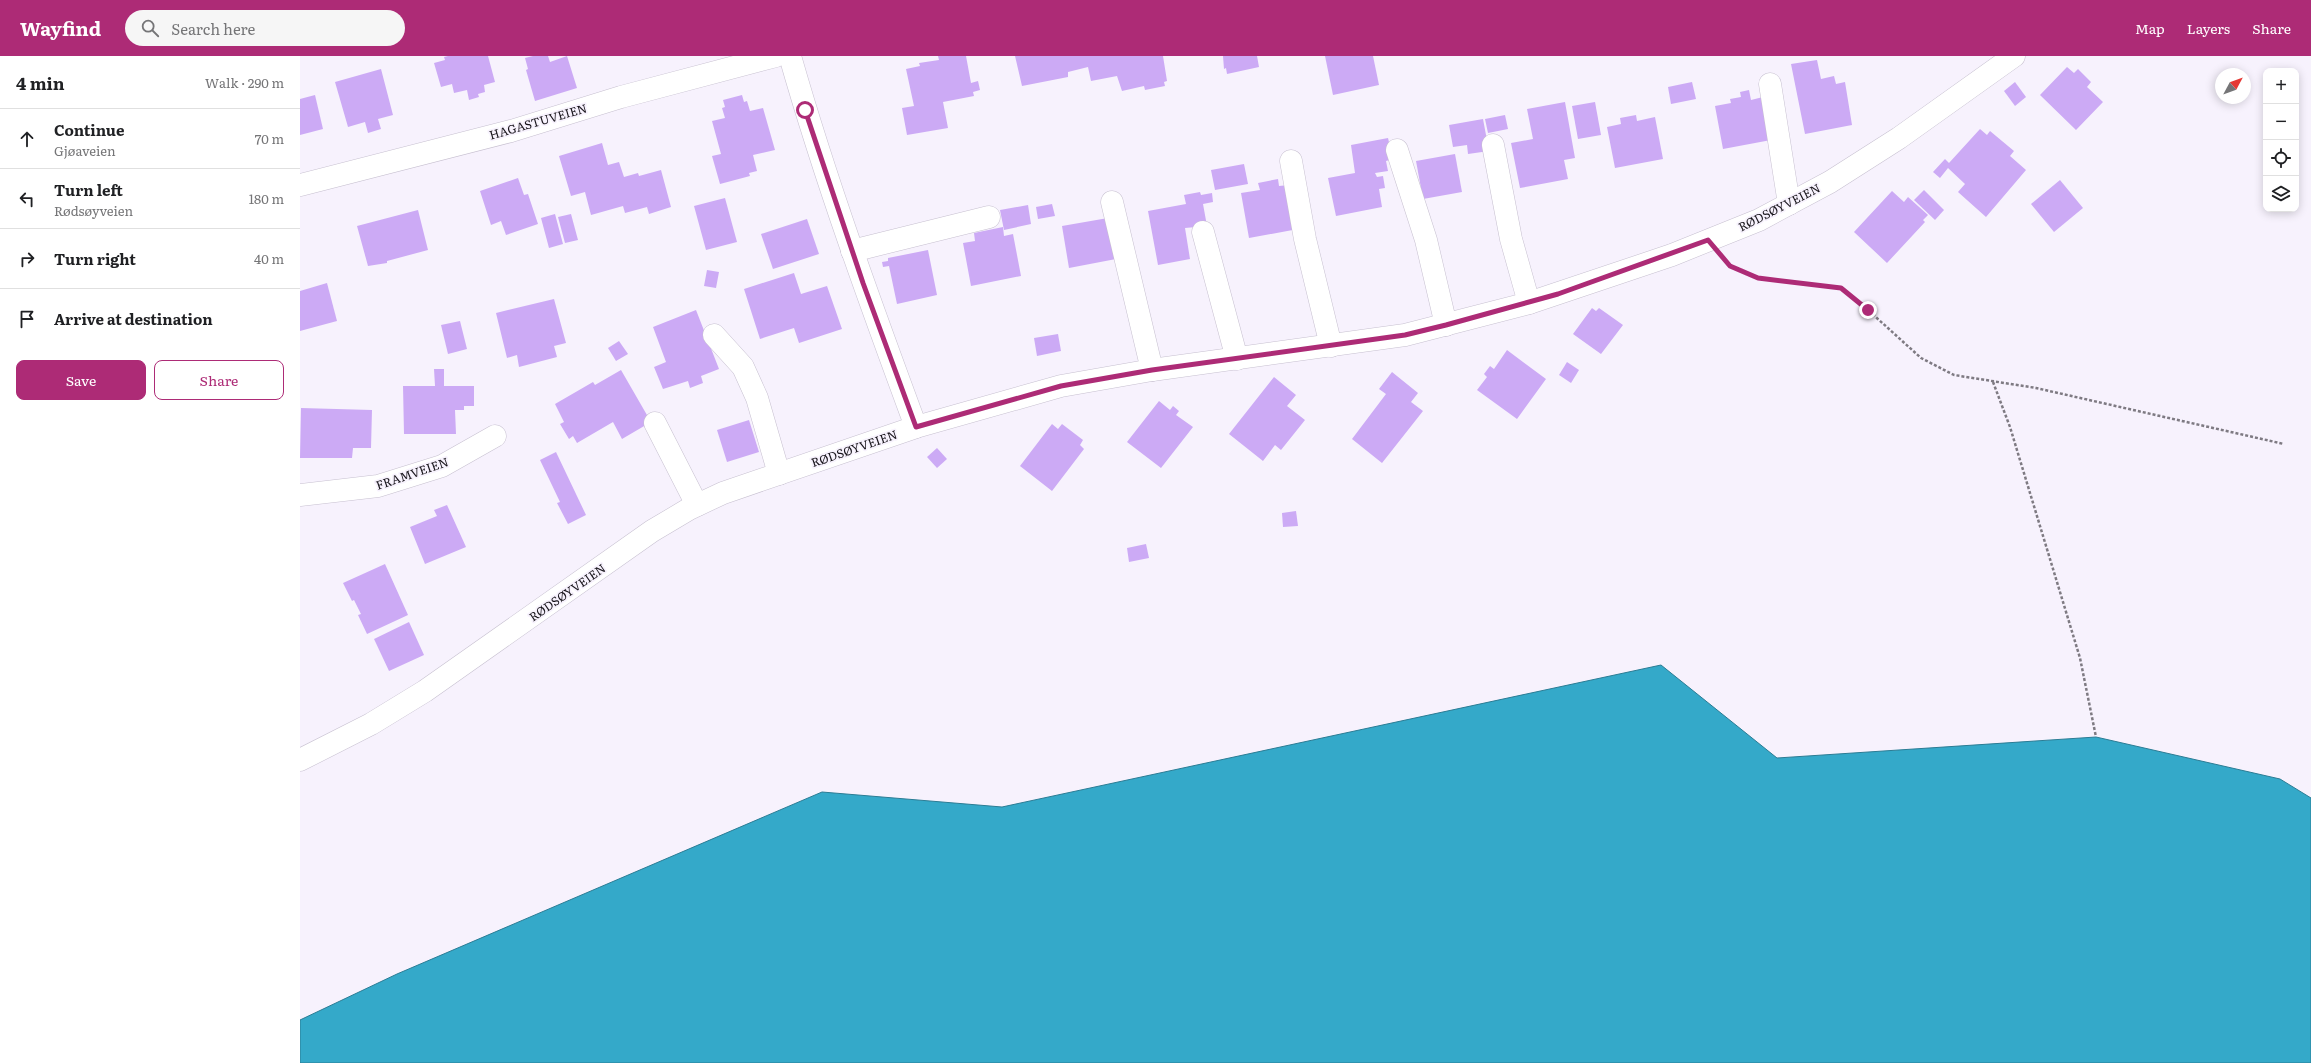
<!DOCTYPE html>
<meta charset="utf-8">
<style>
:root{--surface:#fff;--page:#f6f6f6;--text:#202124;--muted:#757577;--line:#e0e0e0;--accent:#ad2b76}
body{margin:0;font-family:Literata,serif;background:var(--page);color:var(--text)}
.controls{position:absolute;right:12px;top:12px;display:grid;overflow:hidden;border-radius:8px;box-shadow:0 2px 10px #0003}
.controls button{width:36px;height:36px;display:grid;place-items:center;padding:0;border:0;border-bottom:1px solid var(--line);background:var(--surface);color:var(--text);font:20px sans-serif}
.compass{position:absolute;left:1915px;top:12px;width:36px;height:36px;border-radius:50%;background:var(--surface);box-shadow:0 2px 10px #0003;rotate:49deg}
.stop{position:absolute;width:12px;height:12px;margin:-9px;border:3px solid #ad2b76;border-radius:50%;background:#fff}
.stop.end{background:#ad2b76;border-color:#fff;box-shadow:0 1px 4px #0008}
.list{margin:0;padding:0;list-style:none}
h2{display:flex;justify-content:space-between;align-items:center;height:52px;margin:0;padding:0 16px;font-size:17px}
h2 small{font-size:13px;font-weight:400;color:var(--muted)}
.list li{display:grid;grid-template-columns:26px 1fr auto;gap:12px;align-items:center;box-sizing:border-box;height:60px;padding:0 16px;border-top:1px solid var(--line)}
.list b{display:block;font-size:15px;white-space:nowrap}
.list p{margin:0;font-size:13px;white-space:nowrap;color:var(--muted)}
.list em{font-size:13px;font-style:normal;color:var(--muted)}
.actions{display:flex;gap:8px;padding:12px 16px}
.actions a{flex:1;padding:9px 0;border:1px solid var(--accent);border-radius:8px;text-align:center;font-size:14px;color:var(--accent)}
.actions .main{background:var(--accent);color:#fff}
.icon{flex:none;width:22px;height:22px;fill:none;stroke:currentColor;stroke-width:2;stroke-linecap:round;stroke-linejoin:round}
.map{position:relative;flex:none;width:2011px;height:1007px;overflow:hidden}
header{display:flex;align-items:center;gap:24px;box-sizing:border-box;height:56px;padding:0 20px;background:var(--accent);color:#fff}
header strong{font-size:19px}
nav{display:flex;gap:22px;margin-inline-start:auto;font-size:14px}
.search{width:280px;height:36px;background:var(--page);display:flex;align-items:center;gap:10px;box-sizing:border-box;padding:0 14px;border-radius:22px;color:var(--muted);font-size:15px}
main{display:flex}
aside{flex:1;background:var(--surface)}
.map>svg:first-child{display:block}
.water{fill:#34a9c9;stroke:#2b7c94}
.building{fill:#ccaaf5}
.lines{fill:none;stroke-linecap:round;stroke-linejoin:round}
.minor-casing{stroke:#c7c0d0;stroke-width:23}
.path{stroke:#7e7a82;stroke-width:2.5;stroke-dasharray:3 2;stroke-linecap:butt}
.minor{stroke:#fff;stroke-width:22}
.route{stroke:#ad2b76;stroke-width:5}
.labels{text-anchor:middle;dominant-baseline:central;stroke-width:3.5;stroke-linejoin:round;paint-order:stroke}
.street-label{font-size:12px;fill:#161319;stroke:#f7f2fd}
</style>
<header>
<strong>Wayfind</strong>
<div class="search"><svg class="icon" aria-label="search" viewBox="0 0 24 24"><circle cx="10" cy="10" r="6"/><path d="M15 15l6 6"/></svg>Search here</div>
<nav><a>Map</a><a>Layers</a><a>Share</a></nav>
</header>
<main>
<aside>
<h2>4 min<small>Walk · 290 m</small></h2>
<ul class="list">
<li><svg class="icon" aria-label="ahead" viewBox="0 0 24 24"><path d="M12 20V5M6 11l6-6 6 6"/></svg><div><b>Continue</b><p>Gjøaveien</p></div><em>70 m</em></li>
<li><svg class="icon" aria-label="left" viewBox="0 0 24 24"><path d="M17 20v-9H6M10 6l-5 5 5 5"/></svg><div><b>Turn left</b><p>Rødsøyveien</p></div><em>180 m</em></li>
<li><svg class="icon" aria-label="right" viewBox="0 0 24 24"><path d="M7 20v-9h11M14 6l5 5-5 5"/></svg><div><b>Turn right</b></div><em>40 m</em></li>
<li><svg class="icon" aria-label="arrive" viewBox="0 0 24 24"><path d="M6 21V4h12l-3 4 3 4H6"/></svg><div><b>Arrive at destination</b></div></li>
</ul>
<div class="actions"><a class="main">Save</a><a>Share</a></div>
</aside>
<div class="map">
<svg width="2011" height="1007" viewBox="0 0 2011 1007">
<rect width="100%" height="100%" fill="#f7f2fd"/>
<polygon class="water" points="1361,609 1477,702 1796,681 1980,723 2011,742 2011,1007 0,1007 0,964 97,918 522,736 702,751"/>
<g class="building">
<polygon points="148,0 188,0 195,26 184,29 185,36 178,38 179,41 169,44 167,34 154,37 152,28 141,31 134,7 145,4 144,1"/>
<polygon points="233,0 248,0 250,6 267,0 277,32 235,45 226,14 228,13 225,2"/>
<polygon points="638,0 666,0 671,27 678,25 680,34 673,36 674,40 643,46 648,72 607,79 602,52 614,50 606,13 620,10 619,7 639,4"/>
<polygon points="715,0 863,0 867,25 864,26 865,30 845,34 844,30 822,35 817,20 791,25 788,11 768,16 768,21 722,30"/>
<polygon points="923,0 957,0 959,11 927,18 926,12 924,13"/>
<polygon points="1025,0 1073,0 1079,29 1033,39"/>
<polygon points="1517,4 1521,23 1534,20 1536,28 1545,26 1552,69 1505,78 1491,8"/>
<polygon points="1767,11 1774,17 1778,13 1791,26 1787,31 1803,46 1776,74 1740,39"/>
<polygon points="81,13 93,59 78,63 81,73 68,77 65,66 48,71 35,26"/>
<polygon points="1392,26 1396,43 1371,48 1368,31"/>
<polygon points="1715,26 1726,41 1715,50 1704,35"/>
<polygon points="1449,34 1451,44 1463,41 1471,84 1423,93 1415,50 1431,47 1430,43 1441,41 1440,36"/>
<polygon points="15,39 23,73 0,79 0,43"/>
<polygon points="442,39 444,46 447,45 450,55 463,52 475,94 453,99 457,115 449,117 450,120 420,128 412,100 421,98 412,65 425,62 422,52 425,51 423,44"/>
<polygon points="1265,46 1275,102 1264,104 1268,123 1220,132 1211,87 1233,83 1227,53"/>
<polygon points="1295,46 1301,79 1278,83 1272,50"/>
<polygon points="1205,59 1208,73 1188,77 1185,63"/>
<polygon points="1336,59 1337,65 1355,61 1363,103 1315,112 1307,71 1321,68 1320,62"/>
<polygon points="1183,63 1189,95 1168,98 1167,89 1153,91 1149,69"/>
<polygon points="1680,73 1687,79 1690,75 1714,95 1710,100 1726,114 1686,161 1658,136 1665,128 1648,112 1640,122 1633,116 1645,103 1649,107"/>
<polygon points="1088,82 1093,103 1086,105 1088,115 1075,117 1077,121 1083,120 1085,132 1079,133 1082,151 1036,160 1028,122 1055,117 1051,89"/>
<polygon points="302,87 308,109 319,106 324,121 338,117 339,120 361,114 371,151 349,158 347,151 325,157 323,150 291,159 285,136 271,140 259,100"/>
<polygon points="1155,98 1162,136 1123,143 1116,105"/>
<polygon points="944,108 948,128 915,134 911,114"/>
<polygon points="218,122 224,139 228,138 238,168 206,179 201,165 191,169 180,135"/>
<polygon points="978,123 979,130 989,129 998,173 949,182 941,137 960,134 958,127"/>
<polygon points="1760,124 1783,152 1754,176 1731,148"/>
<polygon points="1624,134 1644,154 1635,164 1614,144"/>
<polygon points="1592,135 1604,146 1608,141 1628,159 1623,164 1625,166 1587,207 1554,176"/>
<polygon points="900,136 901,139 912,137 913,146 903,148 907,170 885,172 890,203 858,209 848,155 886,148 884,139"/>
<polygon points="425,142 437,186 406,194 394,150"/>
<polygon points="752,148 755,160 738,163 736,151"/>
<polygon points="728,149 731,168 704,174 700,154"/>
<polygon points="118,154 128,194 87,205 87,207 68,210 57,170"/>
<polygon points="255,158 263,188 249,192 241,162"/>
<polygon points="271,158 278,184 265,187 258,161"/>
<polygon points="808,162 816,203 769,212 762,170"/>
<polygon points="507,163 519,198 473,213 461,178"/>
<polygon points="703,171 704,180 713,178 721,220 671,230 663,187 675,185 674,177"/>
<polygon points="628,194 637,239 597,248 589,210 583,211 582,206 588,205 588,202"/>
<polygon points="407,214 419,216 416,232 404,230"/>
<polygon points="494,217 501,238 527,230 542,273 499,287 494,272 460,283 444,233"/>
<polygon points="27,227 37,265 0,275 0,235"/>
<polygon points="254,243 266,287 254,290 257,301 219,311 217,299 207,302 196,257"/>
<polygon points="1292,252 1296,255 1299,252 1323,269 1301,298 1273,278"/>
<polygon points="396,254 419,313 401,320 403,327 390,332 388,325 363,333 354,311 366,306 353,271"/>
<polygon points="160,265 167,293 148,298 141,269"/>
<polygon points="758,278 761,295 737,300 734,282"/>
<polygon points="319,285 328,298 316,305 308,292"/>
<polygon points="1207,294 1246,323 1217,363 1177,334 1187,321 1184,318 1190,310 1194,313"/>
<polygon points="1267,306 1279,314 1271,327 1259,319"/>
<polygon points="134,313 144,313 144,330 174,330 174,350 164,350 164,354 155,354 156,378 104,378 103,330 135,330"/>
<polygon points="321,314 351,366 322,383 313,366 277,387 273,380 269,383 260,368 264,366 255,348 293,326 295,329"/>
<polygon points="1092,316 1118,337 1111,346 1123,355 1082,407 1052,383 1086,338 1079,333"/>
<polygon points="974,321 996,339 987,350 1005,364 981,394 975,389 963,405 929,378"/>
<polygon points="859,345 870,354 873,350 879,355 876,359 893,371 861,412 827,386"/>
<polygon points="1,352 72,354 71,392 53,392 52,402 0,402"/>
<polygon points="449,364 459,396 427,406 417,374"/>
<polygon points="752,368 758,373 762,368 783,384 780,389 784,393 752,435 720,410"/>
<polygon points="637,392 647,403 637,412 627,401"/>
<polygon points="256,396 286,459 268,468 257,447 260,446 240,404"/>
<polygon points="147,449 166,491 125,508 110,471 137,460 134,454"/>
<polygon points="996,455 998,470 983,471 982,457"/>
<polygon points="846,488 849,502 829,506 827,492"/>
<polygon points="85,508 108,559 67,578 58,559 61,558 54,544 52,545 43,527"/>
<polygon points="109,566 124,599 89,615 74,583"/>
</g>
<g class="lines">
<defs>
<g id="minor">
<path d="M490,0C526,126 571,249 616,371"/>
<polyline points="1470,28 1489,148"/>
<polyline points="1193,89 1211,183 1229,247"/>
<polyline points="1097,94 1126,184 1146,269"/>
<polyline points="991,105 1005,183 1031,290"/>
<polyline points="0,129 211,75 321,41 476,0"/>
<polyline points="812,146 852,314"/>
<polyline points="903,176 937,303"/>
<polyline points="552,195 689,161"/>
<polyline points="414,279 443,311 457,342 479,418"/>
<polyline points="355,367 397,449"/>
<polyline points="0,439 78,430 142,410 195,380"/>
<polyline points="0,704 71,668 125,635 352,475 389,453 423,437 616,371 761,330 852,314 1105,279 1229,247 1372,199 1459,164 1530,126 1599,82 1714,0"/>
</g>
</defs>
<use href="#minor" class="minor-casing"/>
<g class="path">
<polyline points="1427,206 1430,210 1458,222 1541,232 1568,254 1621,302 1654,319 1736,332 1984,388"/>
<polyline points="1693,326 1710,371 1780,602 1796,681"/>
</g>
<use href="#minor" class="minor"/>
</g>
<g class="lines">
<polyline class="route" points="505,54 563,227 616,371 761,330 852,314 1105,279 1146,269 1258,238 1408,184 1430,210 1458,222 1541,232 1568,254"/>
</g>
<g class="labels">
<g class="street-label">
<text transform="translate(238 65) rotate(-16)">HAGASTUVEIEN</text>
<text transform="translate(1479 151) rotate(-27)">RØDSØYVEIEN</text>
<text transform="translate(554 392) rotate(-19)">RØDSØYVEIEN</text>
<text transform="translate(112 417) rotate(-19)">FRAMVEIEN</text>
<text transform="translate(267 536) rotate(-35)">RØDSØYVEIEN</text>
</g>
</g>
</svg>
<div class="controls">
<button>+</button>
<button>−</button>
<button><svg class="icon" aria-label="locate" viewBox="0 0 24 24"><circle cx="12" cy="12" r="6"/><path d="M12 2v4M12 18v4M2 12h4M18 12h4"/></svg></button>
<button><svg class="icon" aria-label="layers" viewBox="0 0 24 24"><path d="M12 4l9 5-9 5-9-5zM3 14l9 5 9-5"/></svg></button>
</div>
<svg class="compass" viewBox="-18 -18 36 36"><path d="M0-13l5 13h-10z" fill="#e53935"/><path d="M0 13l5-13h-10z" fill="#757577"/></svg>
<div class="stop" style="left:505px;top:54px"></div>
<div class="stop end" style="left:1568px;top:254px"></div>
</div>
</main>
